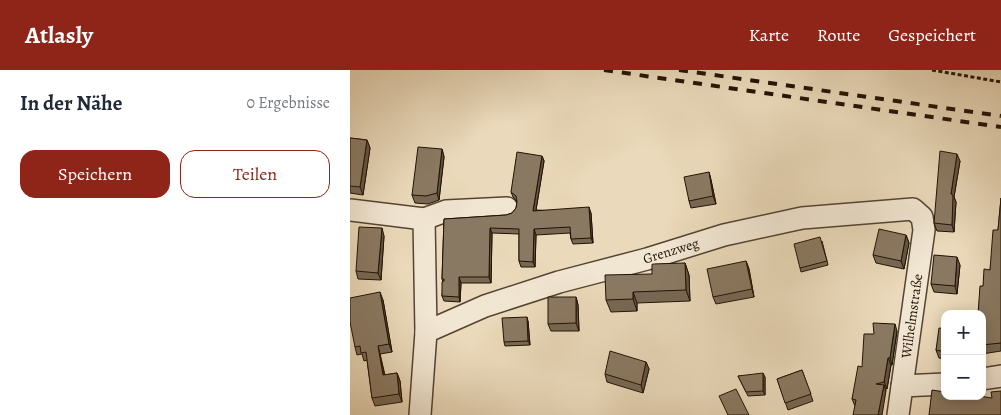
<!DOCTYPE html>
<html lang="de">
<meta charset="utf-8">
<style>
:root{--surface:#fff;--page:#f6f6f7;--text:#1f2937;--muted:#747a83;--line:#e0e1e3;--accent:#8f2418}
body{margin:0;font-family:Alegreya,serif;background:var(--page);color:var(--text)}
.controls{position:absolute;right:15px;bottom:15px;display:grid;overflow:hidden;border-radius:10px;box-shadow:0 2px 12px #0003}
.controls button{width:45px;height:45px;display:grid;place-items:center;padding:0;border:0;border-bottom:1px solid var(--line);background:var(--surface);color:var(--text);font:25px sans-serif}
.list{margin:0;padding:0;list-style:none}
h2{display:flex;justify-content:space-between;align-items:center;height:65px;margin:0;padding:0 20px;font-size:21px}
h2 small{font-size:16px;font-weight:400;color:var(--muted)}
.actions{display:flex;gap:10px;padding:15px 20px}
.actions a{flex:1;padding:11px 0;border:1px solid var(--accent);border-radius:15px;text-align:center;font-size:18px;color:var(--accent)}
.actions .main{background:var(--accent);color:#fff}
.map{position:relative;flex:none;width:651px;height:345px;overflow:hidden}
header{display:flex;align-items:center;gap:30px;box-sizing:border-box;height:70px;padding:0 25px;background:var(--accent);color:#fff}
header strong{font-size:24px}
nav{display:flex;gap:28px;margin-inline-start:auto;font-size:18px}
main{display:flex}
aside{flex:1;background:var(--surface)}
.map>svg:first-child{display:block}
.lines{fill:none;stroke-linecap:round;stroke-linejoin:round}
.minor-casing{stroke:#544431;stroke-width:24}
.path{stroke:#221203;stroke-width:3;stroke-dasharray:4 2.5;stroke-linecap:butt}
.minor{stroke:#f1e6d2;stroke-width:21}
.rail{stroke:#221203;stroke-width:4;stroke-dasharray:9 9;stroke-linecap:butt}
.wall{fill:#776854;stroke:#221203}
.shaded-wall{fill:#615545;stroke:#221203}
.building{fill:#8a7962;stroke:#221203}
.labels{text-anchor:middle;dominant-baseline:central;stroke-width:4.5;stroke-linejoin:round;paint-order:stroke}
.street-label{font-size:14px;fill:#221203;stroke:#f1e6d2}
</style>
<header>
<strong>Atlasly</strong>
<nav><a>Karte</a><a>Route</a><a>Gespeichert</a></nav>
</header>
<main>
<aside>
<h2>In der Nähe<small>0 Ergebnisse</small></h2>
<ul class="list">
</ul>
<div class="actions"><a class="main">Speichern</a><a>Teilen</a></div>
</aside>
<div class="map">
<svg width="651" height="345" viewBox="0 0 651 345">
<rect width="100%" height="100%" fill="#ead9ba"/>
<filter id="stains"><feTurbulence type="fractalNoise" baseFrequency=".004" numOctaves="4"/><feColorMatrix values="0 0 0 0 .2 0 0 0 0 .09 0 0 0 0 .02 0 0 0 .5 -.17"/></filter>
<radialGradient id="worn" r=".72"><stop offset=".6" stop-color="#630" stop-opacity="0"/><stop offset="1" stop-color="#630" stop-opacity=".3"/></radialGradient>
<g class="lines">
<defs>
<g id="minor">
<polyline points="0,140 74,149"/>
<polyline points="74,149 96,141 157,138"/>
<polyline points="76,262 135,236 209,212 297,189 374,165 452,148 563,139 572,147 574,160 548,345"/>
<polyline points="632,309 651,306"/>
<polyline points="552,316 595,314"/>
<polyline points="70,345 76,262 74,149"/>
</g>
</defs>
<use href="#minor" class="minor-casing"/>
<polyline class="path" points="582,0 651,12"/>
<use href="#minor" class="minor"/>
<g class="rail">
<polyline points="254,0 651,57"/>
<polyline points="329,0 651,46"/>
</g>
</g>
<g class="wall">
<polygon points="0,68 17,70 20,78 13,125 0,123"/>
<polygon points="92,79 94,87 89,130 78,134 65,133 62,125"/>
<polygon points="192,86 194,91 186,140 241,143 243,173 223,174 221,169 220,163 186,165 185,197 171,197 169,191 169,164 142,163 141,213 111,213 110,232 94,231 92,226 93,212 92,209 94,149 156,145 162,143 166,138 167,132 163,127 161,122"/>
<polygon points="610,91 604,127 606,132 604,162 587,161 584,153"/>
<polygon points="359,102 361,110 366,134 341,138 339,131"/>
<polygon points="651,128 651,281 632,284 632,244 633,216 640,200 648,160"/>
<polygon points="556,165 559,173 554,199 526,193 523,185"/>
<polygon points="34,166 31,210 8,209 6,201"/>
<polygon points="472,171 478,195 451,202 450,198"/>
<polygon points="396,191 399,199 404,227 366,234 363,227"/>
<polygon points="335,193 339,205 340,231 287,233 287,241 261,242 256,230 302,204"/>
<polygon points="610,195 607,224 584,222 581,214"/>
<polygon points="226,227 228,235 229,261 201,261 198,254"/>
<polygon points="33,230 42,282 30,284 35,305 47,303 50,311 52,332 25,336 22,328 17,290 14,291 12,284 7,285 5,277"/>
<polygon points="178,251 180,275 155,276 154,272"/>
<polygon points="595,259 595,289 589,288 586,280"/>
<polygon points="547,261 542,295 541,295 537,319 535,319 536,321 505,336 502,329 512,297"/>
<polygon points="296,292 299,299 293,323 257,312 255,304"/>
<polygon points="452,300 463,331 438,340 427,309"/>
<polygon points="388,306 415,307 415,325 398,326"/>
</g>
<g class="shaded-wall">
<polygon points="17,70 20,78 13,125 10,117"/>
<polygon points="92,79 94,87 89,130 87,123"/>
<polygon points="607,84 610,91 604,127 606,132 604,162 602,155 601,124"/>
<polygon points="192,86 194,91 185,146 183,141"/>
<polygon points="359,102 361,110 366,134 363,126"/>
<polygon points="239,137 241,143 243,173 241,168"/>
<polygon points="32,158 34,166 31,210 28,203"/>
<polygon points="140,158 142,163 141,213 139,207"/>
<polygon points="184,159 186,165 185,197 183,192"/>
<polygon points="556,165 559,173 554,199 551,191"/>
<polygon points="607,187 610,195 607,224 605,216"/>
<polygon points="396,191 399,199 404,227 402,219"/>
<polygon points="335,193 339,205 340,231 336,220"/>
<polygon points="109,207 111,213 110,232 109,227"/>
<polygon points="30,222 33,230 42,282 39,274"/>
<polygon points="283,222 287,233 287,241 283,229"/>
<polygon points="226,227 228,235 229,261 226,253"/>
<polygon points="177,247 178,251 180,275 178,271"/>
<polygon points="545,254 547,261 542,295 540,288"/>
<polygon points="28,276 30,284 36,313 33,305"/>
<polygon points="538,288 541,295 537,319 534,312"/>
<polygon points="296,292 299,299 293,323 291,315"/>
<polygon points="47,303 50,311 52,332 49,324"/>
<polygon points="413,303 415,307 415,325 413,321"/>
<polygon points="534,315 536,321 532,345 528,345"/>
</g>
<g class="building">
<polygon points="0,68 17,70 10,117 0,116"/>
<polygon points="68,77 92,79 87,123 76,126 62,125"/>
<polygon points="590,81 607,84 601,124 603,125 602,155 584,153"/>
<polygon points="167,82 192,86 183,141 239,137 241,168 221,169 220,157 184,159 183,192 169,191 169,159 140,158 139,207 109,207 109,227 92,226 92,212 94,211 94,209 92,209 94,149 156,145 162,143 166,138 167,132 166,126 161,122"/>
<polygon points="359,102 363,126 339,131 334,107"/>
<polygon points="651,128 651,273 632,275 632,244 628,244 630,216 633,216 634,199 640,200 643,160 648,160"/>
<polygon points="9,157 32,158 28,203 6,201"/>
<polygon points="529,159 556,165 551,191 523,185"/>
<polygon points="470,167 477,191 450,198 444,174"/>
<polygon points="584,185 607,187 605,216 581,214"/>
<polygon points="396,191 402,219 363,227 357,199"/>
<polygon points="335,193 336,220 283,222 283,229 256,230 255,205 302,204 302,194"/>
<polygon points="30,222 39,274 28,276 33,305 47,303 49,324 22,328 16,282 11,283 10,276 5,277 0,252 0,228"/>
<polygon points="198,227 226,227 226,253 198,254"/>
<polygon points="177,247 178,271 154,272 152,248"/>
<polygon points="523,253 545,254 540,288 538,288 534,312 526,314 534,315 528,345 503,345 506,330 502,329 508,296 512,297 514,264 524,264"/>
<polygon points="589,258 595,259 595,282 586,280"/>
<polygon points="260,281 296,292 291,315 255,304"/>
<polygon points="452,300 461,324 435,333 427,309"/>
<polygon points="413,303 413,321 396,322 388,306"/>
<polygon points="386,319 399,345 378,345 369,326"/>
<polygon points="582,320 595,322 595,326 629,326 642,328 641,322 651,321 651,345 579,345"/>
</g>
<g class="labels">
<g class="street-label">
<text transform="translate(321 181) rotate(-17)">Grenzweg</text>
<text transform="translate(562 246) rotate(-82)">Wilhelmstraße</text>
</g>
</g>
<rect width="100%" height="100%" filter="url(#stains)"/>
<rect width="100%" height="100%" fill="url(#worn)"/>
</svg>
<div class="controls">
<button>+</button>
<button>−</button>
</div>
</div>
</main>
